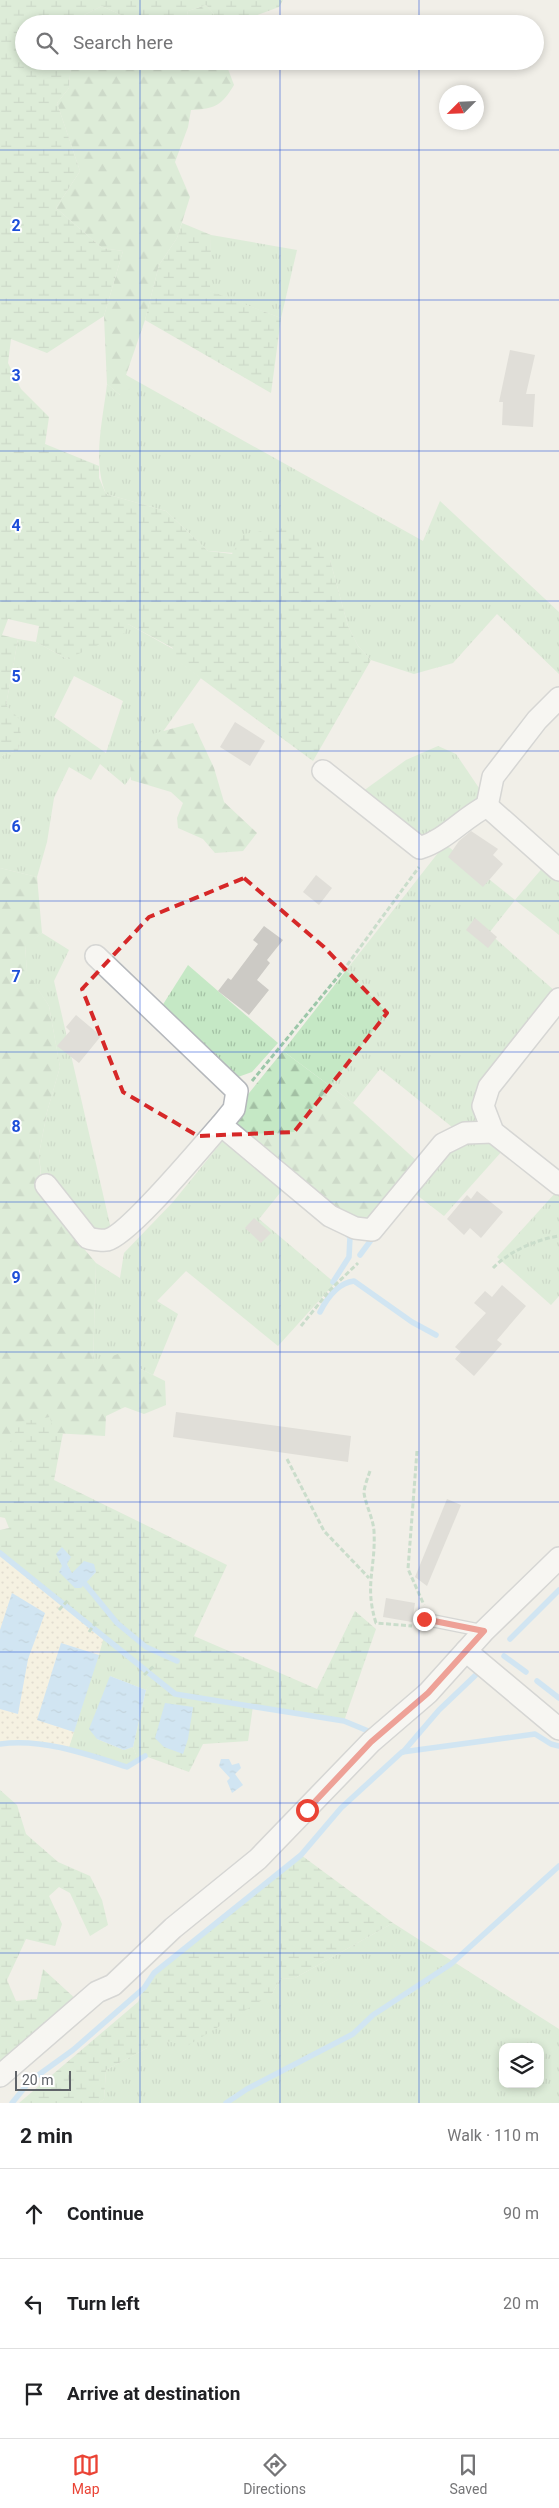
<!DOCTYPE html>
<meta charset="utf-8">
<style>
:root{--surface:#fff;--page:#f2f2f2;--text:#202124;--muted:#757577;--line:#e0e0e0;--accent:#ea4335}
body{margin:0;font-family:Roboto,sans-serif;background:var(--page);color:var(--text)}
.controls{position:absolute;right:15px;bottom:15px;display:grid;overflow:hidden;border-radius:10px;box-shadow:0 2px 8px #0003}
.controls button{width:45px;height:45px;display:grid;place-items:center;padding:0;border:0;border-bottom:1px solid var(--line);background:var(--surface);color:var(--text);font:25px sans-serif}
.compass{position:absolute;left:439px;top:85px;width:45px;height:45px;border-radius:50%;background:var(--surface);box-shadow:0 2px 8px #0003;rotate:246deg}
.scale{position:absolute;left:15px;bottom:12px;width:56px;box-sizing:border-box;padding-left:5px;border:2px solid #5f6368;border-top:0;font-size:14px;line-height:18px;white-space:nowrap;color:#5f6368;-webkit-text-stroke:4px #fff;paint-order:stroke}
.stop{position:absolute;width:15px;height:15px;margin:-11px;border:4px solid #ea4335;border-radius:50%;background:#fff}
.stop.end{background:#ea4335;border-color:#fff;box-shadow:0 1px 5px #0008}
.list{margin:0;padding:0;list-style:none}
h2{display:flex;justify-content:space-between;align-items:center;height:65px;margin:0;padding:0 20px;font-size:21px}
h2 small{font-size:16px;font-weight:400;color:var(--muted)}
.list li{display:grid;grid-template-columns:32px 1fr auto;gap:15px;align-items:center;box-sizing:border-box;height:90px;padding:0 20px;border-top:1px solid var(--line)}
.list b{display:block;font-size:19px;white-space:nowrap}
.list em{font-size:16px;font-style:normal;color:var(--muted)}
.icon{flex:none;width:28px;height:28px;fill:none;stroke:currentColor;stroke-width:2;stroke-linecap:round;stroke-linejoin:round}
.map{position:relative;flex:none;width:559px;height:2103px;overflow:hidden}
.search{position:absolute;background:var(--surface);box-shadow:0 2px 8px #0003;left:15px;right:15px;top:15px;height:55px;display:flex;align-items:center;gap:12px;box-sizing:border-box;padding:0 18px;border-radius:28px;color:var(--muted);font-size:19px}
.sheet{height:335px;background:var(--surface)}
nav{display:flex;justify-content:space-around;align-items:center;box-sizing:border-box;height:70px;border-top:1px solid var(--line);background:var(--surface);font-size:14px;color:var(--muted)}
nav a{display:grid;justify-items:center;gap:2px}
nav .on{color:var(--accent)}
.map>svg:first-child{display:block}
.grass{fill:url(#grass-tufts);fill-rule:evenodd}
.forest{fill:url(#forest-firs)}
.wetland{fill:url(#wetland-marsh);fill-rule:evenodd}
.sand{fill:url(#sand-dots)}
.water{fill:url(#water-ripples)}
.lines{fill:none;stroke-linecap:round;stroke-linejoin:round}
.stream{stroke:#aadaff;stroke-width:5.5}
.building{fill:#cccac5}
.service-casing{stroke:#b5b8bc;stroke-width:14}
.minor-casing{stroke:#b5b8bc;stroke-width:24}
.path{stroke:#9cc7a9;stroke-width:3;stroke-dasharray:5 2.5;stroke-linecap:butt}
.service{stroke:#fff;stroke-width:11}
.minor{stroke:#fff;stroke-width:21}
.route{stroke:#ea4335;stroke-width:6}
.marked{fill:none;stroke:#d62828;stroke-width:4;stroke-dasharray:10 6;stroke-linejoin:round}
.grid{fill:none;stroke:#1d4ed8;stroke-width:1;stroke-opacity:0.55}
.grid-label{font-size:16px;text-anchor:middle;font-weight:bold;fill:#1d4ed8;stroke:#fff;stroke-width:4;stroke-linejoin:round;paint-order:stroke}
</style>
<div class="map">
<svg width="559" height="2103" viewBox="0 0 559 2103">
<defs>
<pattern id="grass-tufts" width="24" height="20" patternUnits="userSpaceOnUse" patternTransform="scale(1.25)"><rect width="24" height="20" fill="#c5e8c5"/><path d="M3 7l-1-3M5 7V3M7 7l1-3M15 17l-1-3M17 17v-4M19 17l1-3" fill="none" stroke="#a3c0a4"/></pattern>
<pattern id="forest-firs" width="22" height="20" patternUnits="userSpaceOnUse" patternTransform="scale(1.25)"><rect width="22" height="20" fill="#c5e8c5"/><path d="M5 1l3.5 6h-7zM16 11l3.5 6h-7z" fill="#a3c0a4"/></pattern>
<pattern id="wetland-marsh" width="20" height="14" patternUnits="userSpaceOnUse" patternTransform="scale(1.25)"><rect width="20" height="14" fill="#c5e8c5"/><path d="M1 5h8M5 5V1M11 12h8M15 12V8" fill="none" stroke="#a3c0a4"/></pattern>
<pattern id="sand-dots" width="8" height="8" patternUnits="userSpaceOnUse" patternTransform="scale(1.25)"><rect width="8" height="8" fill="#fbf3d9"/><path d="M2 2h.1M6 6h.1" fill="none" stroke="#cec8b4" stroke-width="1.8" stroke-linecap="round"/></pattern>
<pattern id="water-ripples" width="26" height="14" patternUnits="userSpaceOnUse" patternTransform="scale(1.25)"><rect width="26" height="14" fill="#aadaff"/><path d="M2 4q2-2 4 0t4 0M15 11q2-2 4 0t4 0" fill="none" stroke="#8eb4d2"/></pattern>
</defs>
<rect width="100%" height="100%" fill="#f1efe8"/>
<g class="grass">
<polygon points="211,235 297,250 281,318 209,291"/>
<path d="M126,375L423,541L440,501L559,612V674L497,614L453,663L414,674L371,660L358,646L348,626L330,560L208,551L166,511L106,494C92,460 103,420 107,384L120,395Z"/>
<path d="M128,624L173,649L169,654L201,678L125,785L100,764L91,780L69,767L54,798L47,842L37,877L0,868V760L3,755L18,751L21,722L6,705L18,639L36,642L67,659ZM74,676L123,701L106,753L54,717Z"/>
<polygon points="438,746 456,754 481,791 478,804 421,841 359,794 406,760"/>
<polygon points="445,844 515,900 545,865 559,877 559,935 515,900 489,933 556,992 482,1081 483,1125 452,1127 380,1069 353,1103 283,1051"/>
<polygon points="42,933 69,950 54,981 111,1229 88,1229 41,1174 39,1154 47,1112 60,1067 49,1006 27,973 25,945"/>
<polygon points="188,965 278,1043 252,1072 238,1077 162,1006"/>
<polygon points="225,1138 284,1188 259,1219 335,1283 278,1346 186,1271 157,1301 178,1314 153,1375 141,1369 129,1351 93,1364 96,1263 120,1278 124,1253 173,1202"/>
<polygon points="488,1139 503,1150 444,1216 413,1192 453,1144"/>
<polygon points="557,1191 559,1193 559,1296 551,1305 497,1257"/>
<polygon points="104,1636 155,1677 146,1690 110,1676 97,1739 124,1750 133,1747 138,1760 127,1767 68,1750"/>
<path d="M393,1923L559,2029V2103H99L104,2099L106,2070L147,2048L149,2037L272,1994L280,1979L295,1978ZM503,2047H540V2084H503Z"/>
</g>
<g class="forest">
<polygon points="206,5 214,14 214,24 185,24 188,11"/>
<polygon points="102,6 140,24 73,24 74,20"/>
<path d="M71,61H225L234,85C222,105 215,109 191,110L188,127L175,162L190,197L177,238L159,265L145,320L126,375L135,382L133,387L120,395L107,384L104,316L123,251L102,248L56,208L80,171L57,103L69,88Z"/>
<polygon points="193,723 214,768 224,802 257,833 243,851 215,853 203,839 178,828 177,818 183,803 171,792 131,780 130,760 145,736"/>
<polygon points="0,868 37,877 42,933 25,946 27,972 49,1006 60,1067 47,1112 39,1154 42,1191 58,1218 96,1263 93,1363 129,1350 141,1369 165,1381 166,1405 144,1414 125,1407 106,1416 105,1436 54,1433 5,1453 0,1453"/>
<polygon points="283,1051 353,1103 418,1162 370,1217 357,1220 331,1208 234,1128 245,1098"/>
</g>
<g class="wetland">
<polygon points="0,0 283,0 279,7 233,24 214,24 214,14 206,5 188,11 185,24 140,24 102,6 74,20 73,24 24,24 24,61 71,61 69,88 57,103 80,171 56,208 102,248 123,251 104,316 47,353 11,339 8,363 21,389 49,417 45,444 99,466 99,478 106,494 166,511 208,551 232,554 244,534 285,528 330,560 348,626 358,646 371,660 313,761 168,654 173,648 128,624 125,633 67,659 36,642 39,626 8,619 2,635 18,639 6,705 22,722 18,751 3,755 0,760"/>
<polygon points="182,223 211,235 210,291 281,318 271,393 145,320 159,265 177,238"/>
<path d="M50,1417L54,1433H63L54,1480L227,1565L194,1636L317,1689L355,1611L376,1629L344,1721L253,1706L248,1741L203,1744L189,1772L145,1756L138,1760L133,1747L146,1690L154,1677L0,1553V1530L9,1528L5,1518L0,1517V1453H5L20,1422ZM67,1564L72,1574L96,1572L81,1587L62,1566Z"/>
<polygon points="0,1790 17,1805 26,1834 58,1862 90,1876 102,1900 108,1925 90,1936 70,1893 59,1887 49,1896 62,1924 55,1946 26,1939 7,1980 16,2001 37,1999 43,1969 90,2012 0,2076"/>
<polygon points="301,1855 393,1923 295,1978 280,1979 272,1994 187,2046 150,2037 147,2048 106,2070 104,2099 99,2103 19,2103 138,2002 144,1988 154,1973"/>
</g>
<polygon class="sand" points="0,1553 104,1636 99,1655 61,1643 37,1720 74,1732 68,1750 15,1742 0,1744 0,1709 18,1714 28,1659 45,1613 12,1593 0,1630"/>
<g class="water">
<polygon points="62,1547 71,1557 67,1564 72,1573 84,1561 94,1564 96,1572 81,1588 75,1588 59,1572 62,1566 56,1554"/>
<polygon points="12,1593 45,1613 28,1659 18,1714 0,1709 0,1630"/>
<polygon points="61,1643 99,1655 74,1732 37,1720"/>
<polygon points="110,1676 146,1690 133,1747 124,1750 97,1739 89,1729"/>
<polygon points="165,1703 193,1707 188,1739 183,1754 164,1747 155,1738"/>
<polygon points="221,1759 229,1759 232,1765 239,1763 241,1768 235,1774 243,1785 232,1793 227,1781 230,1778 219,1766"/>
</g>
<g class="lines">
<g class="stream">
<polyline points="360,1255 374,1236"/>
<polyline points="333,1282 349,1257 350,1237 346,1233"/>
<path d="M320,1312C327,1298 338,1283 354,1281L412,1322L436,1335"/>
<polyline points="0,1553 175,1694 344,1721 373,1733"/>
<polyline points="85,1584 117,1623 146,1647 177,1661"/>
<polyline points="510,1639 559,1590"/>
<polyline points="504,1656 526,1672"/>
<polyline points="537,1681 559,1698"/>
<path d="M0,1744C42,1738 87,1754 127,1767L145,1756"/>
<polyline points="403,1752 439,1710 481,1670"/>
<polyline points="12,2103 30,2081 73,2050 144,1988 154,1973 301,1855 341,1808 402,1752 535,1734 551,1744 559,1746"/>
<polyline points="226,2103 247,2089 353,2034 373,2015 451,1964 559,1866"/>
</g>
</g>
<g class="building">
<polygon points="510,350 535,355 526,394 535,394 533,427 502,425 503,402 499,402"/>
<polygon points="235,722 265,741 250,766 220,747"/>
<polygon points="471,831 498,849 493,855 503,864 483,887 448,857 459,841"/>
<polygon points="316,875 332,888 319,905 303,892"/>
<polygon points="475,918 497,937 488,948 466,930"/>
<polygon points="264,926 283,940 267,960 270,963 257,980 269,990 249,1015 218,991 228,978 231,980 258,944 253,940"/>
<polygon points="76,1015 101,1036 79,1063 57,1046 70,1031 66,1027"/>
<polygon points="477,1191 503,1212 481,1238 470,1228 464,1235 447,1219 467,1195 471,1199"/>
<polygon points="254,1218 271,1233 261,1243 245,1228"/>
<polygon points="502,1285 526,1306 497,1340 502,1344 474,1376 455,1359 461,1352 455,1347 486,1313 474,1303 485,1291 492,1297"/>
<polygon points="176,1412 351,1436 348,1462 173,1437"/>
<polygon points="447,1499 461,1505 427,1586 415,1577"/>
<polygon points="386,1598 415,1603 412,1622 383,1617"/>
</g>
<g class="lines">
<defs>
<polyline id="service" points="424,1619 484,1631"/>
<g id="minor">
<path d="M323,771L420,848C446,840 463,818 487,806L559,870"/>
<polyline points="487,806 493,777 537,720 559,698"/>
<polyline points="96,956 237,1091 234,1109 221,1125 330,1216 355,1228 372,1230 443,1144 465,1133 493,1132"/>
<polyline points="559,999 489,1087 483,1106 493,1132 559,1184"/>
<path d="M46,1185L88,1238C93,1239 101,1241 107,1240C129,1235 202,1146 221,1125"/>
<polyline points="466,1651 559,1729"/>
<polyline points="0,2076 97,1992 113,1985 173,1928 258,1859 371,1742 428,1693 484,1631 559,1558"/>
</g>
</defs>
<use href="#service" class="service-casing"/>
<use href="#minor" class="minor-casing"/>
<g class="path">
<polyline points="252,1081 345,968 419,867"/>
<path d="M493,1268C508,1252 537,1239 559,1236"/>
<polyline points="301,1326 330,1290 358,1263"/>
<polyline points="417,1451 408,1569 424,1605"/>
<polyline points="287,1459 324,1531 369,1578"/>
<path d="M370,1471C368,1477 364,1487 364,1493C366,1506 373,1518 374,1531C376,1568 364,1585 376,1623L412,1626"/>
<polyline points="59,1610 69,1599"/>
<polyline points="89,1632 96,1622"/>
<polyline points="144,1675 154,1666"/>
</g>
<use href="#service" class="service"/>
<use href="#minor" class="minor"/>
</g>
<g class="lines">
<polyline class="route" points="307,1810 371,1742 428,1693 484,1631 424,1619"/>
</g>
<path d="M0 0H559V2103H0ZM244,878L324,947L387,1013L294,1132L198,1136L123,1092L82,989L149,917Z" fill="#f1efe8" fill-opacity=".55" fill-rule="evenodd"/>
<path class="marked" d="M244,878L324,947L387,1013L294,1132L198,1136L123,1092L82,989L149,917Z"/>
<path class="grid" d="M140,0V24M280,0V24M419,0V24M140,61V2103M280,61V2103M419,61V2103M0,150H559M0,300H559M0,451H559M0,601H559M0,751H559M0,901H559M0,1052H559M0,1202H559M0,1352H559M0,1502H559M0,1652H559M0,1803H559M0,1953H559"/>
<g class="grid-label">
<text x="16" y="231">2</text>
<text x="16" y="381">3</text>
<text x="16" y="531">4</text>
<text x="16" y="682">5</text>
<text x="16" y="832">6</text>
<text x="16" y="982">7</text>
<text x="16" y="1132">8</text>
<text x="16" y="1283">9</text>
</g>
</svg>
<div class="controls">
<button><svg class="icon" aria-label="layers" viewBox="0 0 24 24"><path d="M12 4l9 5-9 5-9-5zM3 14l9 5 9-5"/></svg></button>
</div>
<svg class="compass" viewBox="-18 -18 36 36"><path d="M0-13l5 13h-10z" fill="#e53935"/><path d="M0 13l5-13h-10z" fill="#757577"/></svg>
<div class="scale">20 m</div>
<div class="stop" style="left:307px;top:1810px"></div>
<div class="stop end" style="left:424px;top:1619px"></div>
<div class="search"><svg class="icon" aria-label="search" viewBox="0 0 24 24"><circle cx="10" cy="10" r="6"/><path d="M15 15l6 6"/></svg>Search here</div>
</div>
<section class="sheet">
<h2>2 min<small>Walk · 110 m</small></h2>
<ul class="list">
<li><svg class="icon" aria-label="ahead" viewBox="0 0 24 24"><path d="M12 20V5M6 11l6-6 6 6"/></svg><div><b>Continue</b></div><em>90 m</em></li>
<li><svg class="icon" aria-label="left" viewBox="0 0 24 24"><path d="M17 20v-9H6M10 6l-5 5 5 5"/></svg><div><b>Turn left</b></div><em>20 m</em></li>
<li><svg class="icon" aria-label="arrive" viewBox="0 0 24 24"><path d="M6 21V4h12l-3 4 3 4H6"/></svg><div><b>Arrive at destination</b></div></li>
</ul>
</section>
<nav>
<a class="on"><svg class="icon" aria-label="map" viewBox="0 0 24 24"><path d="M3 6l6-2 6 2 6-2v14l-6 2-6-2-6 2zM9 4v14M15 6v14"/></svg>Map</a>
<a><svg class="icon" aria-label="directions" viewBox="0 0 24 24"><path d="M12 3l9 9-9 9-9-9zM9 14v-3h6M13 9l2 2-2 2"/></svg>Directions</a>
<a><svg class="icon" aria-label="saved" viewBox="0 0 24 24"><path d="M7 4h10v16l-5-4-5 4z"/></svg>Saved</a>
</nav>
